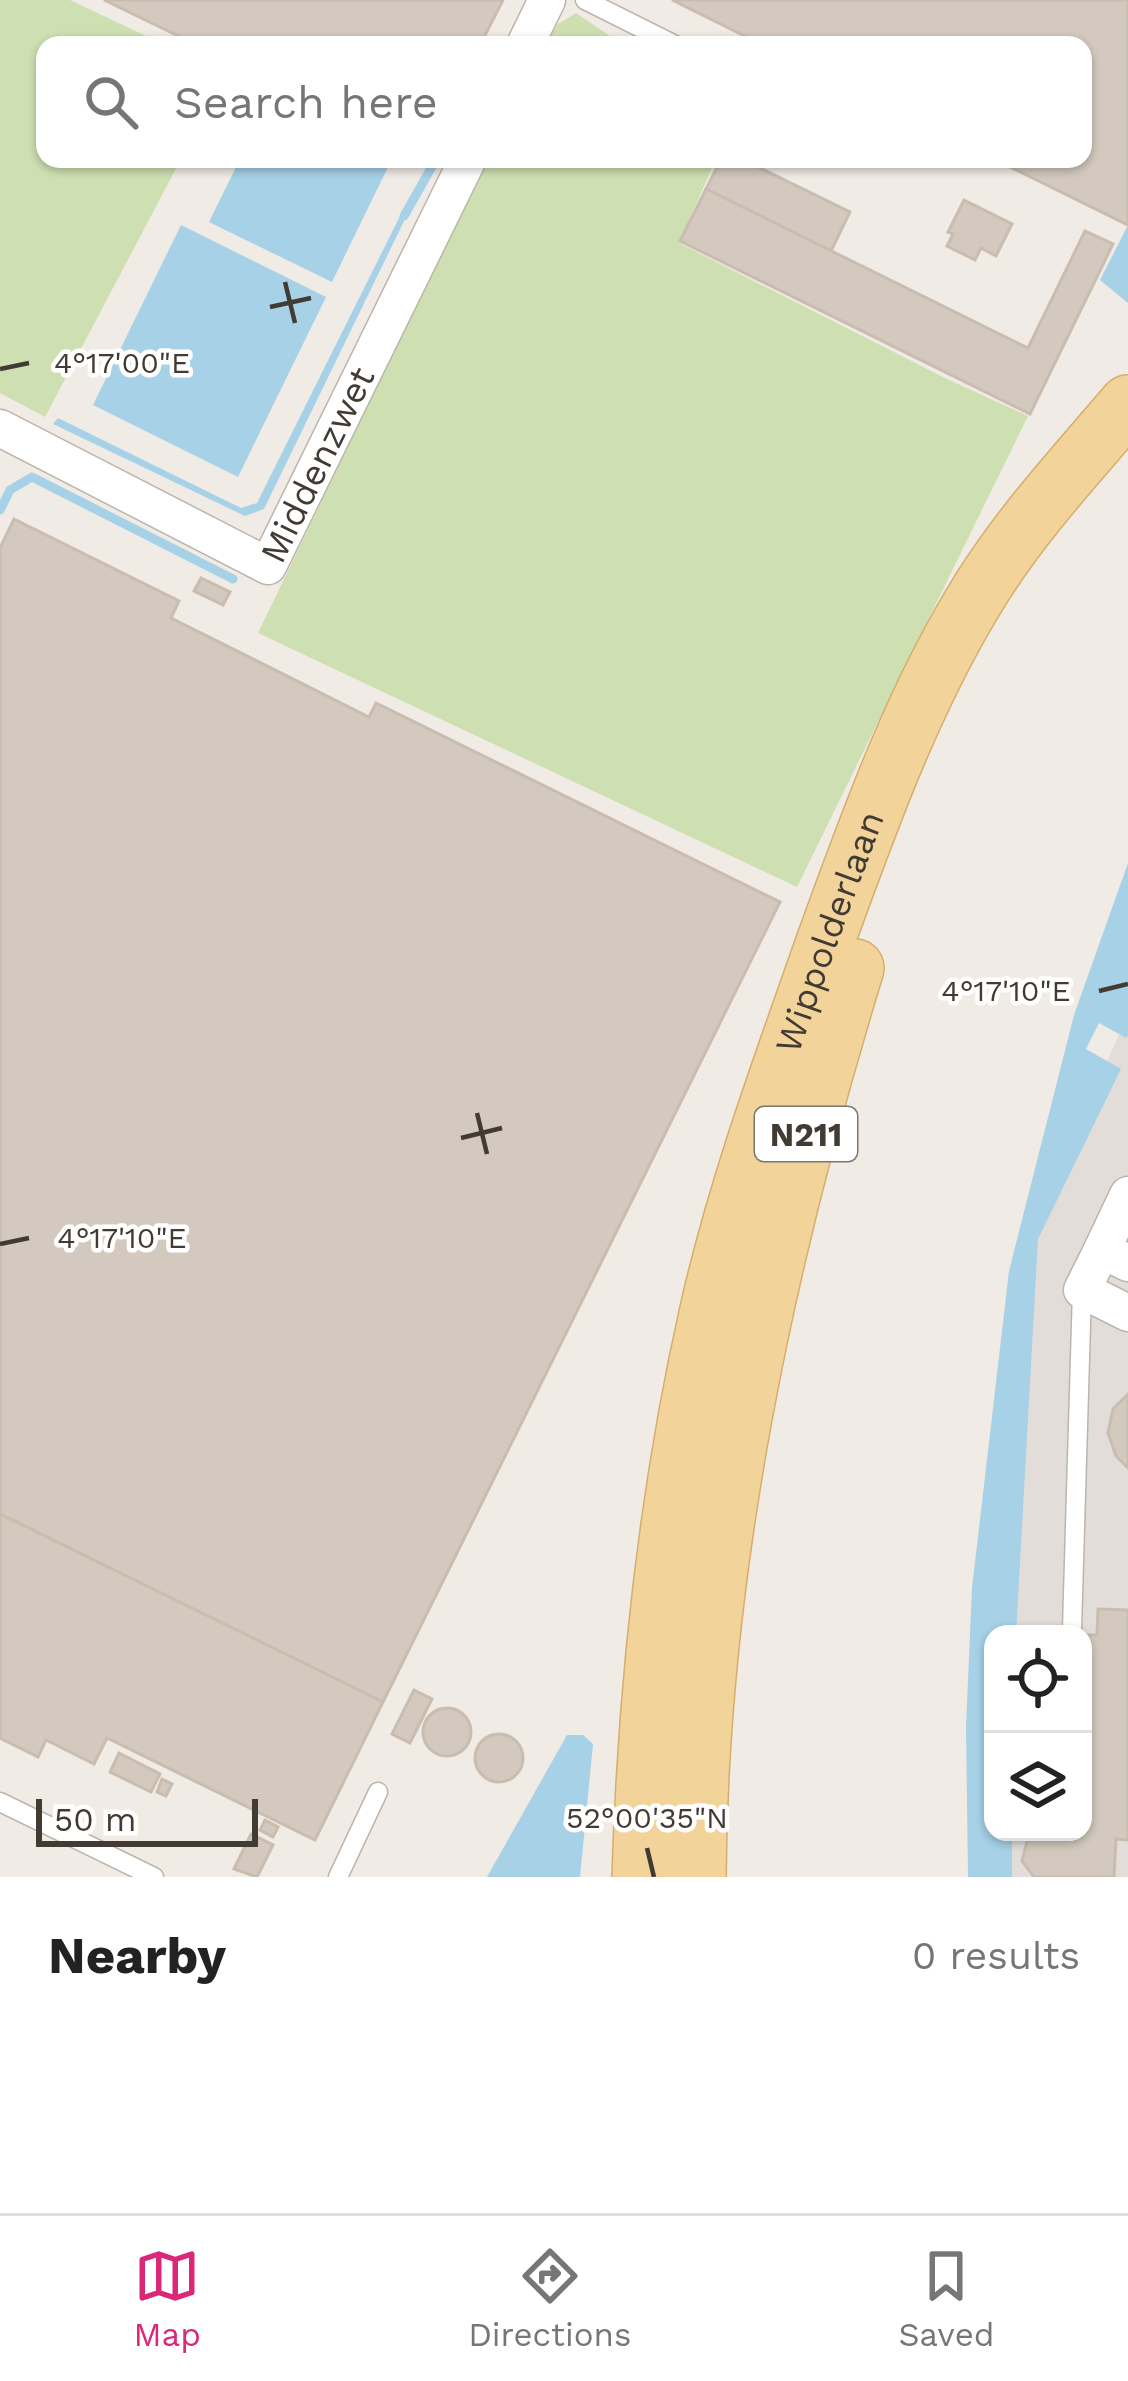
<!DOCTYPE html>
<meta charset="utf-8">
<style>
:root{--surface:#fff;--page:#f6f6f6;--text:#222;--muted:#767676;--line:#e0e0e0;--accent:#db2777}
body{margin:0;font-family:"Work Sans",sans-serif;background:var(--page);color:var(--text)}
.controls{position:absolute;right:36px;bottom:36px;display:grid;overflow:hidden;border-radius:24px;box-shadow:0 3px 9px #0004}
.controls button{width:108px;height:108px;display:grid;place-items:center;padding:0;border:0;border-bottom:3px solid var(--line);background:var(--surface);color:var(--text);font:60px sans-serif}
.scale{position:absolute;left:36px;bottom:30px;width:222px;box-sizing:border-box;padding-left:12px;border:6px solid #413b34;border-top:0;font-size:33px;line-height:42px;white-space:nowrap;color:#413b34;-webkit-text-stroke:9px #fff;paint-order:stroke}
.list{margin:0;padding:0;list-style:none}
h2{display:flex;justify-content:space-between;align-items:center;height:156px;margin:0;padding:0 48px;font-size:51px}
h2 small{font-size:39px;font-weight:400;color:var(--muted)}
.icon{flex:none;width:66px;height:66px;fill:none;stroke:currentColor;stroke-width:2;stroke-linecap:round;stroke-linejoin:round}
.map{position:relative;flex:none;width:1128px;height:1877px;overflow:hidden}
.search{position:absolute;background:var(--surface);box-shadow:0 3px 9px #0004;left:36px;right:36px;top:36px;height:132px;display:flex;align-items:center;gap:30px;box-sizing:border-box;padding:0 42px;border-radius:24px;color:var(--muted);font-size:45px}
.sheet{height:336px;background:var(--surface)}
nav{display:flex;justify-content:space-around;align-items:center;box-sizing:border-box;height:168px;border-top:3px solid var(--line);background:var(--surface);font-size:33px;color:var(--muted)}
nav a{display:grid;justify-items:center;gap:6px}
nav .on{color:var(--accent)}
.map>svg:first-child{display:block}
.industrial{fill:#e2ddd9}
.green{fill:#cee0b1}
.water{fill:#a6d1e7}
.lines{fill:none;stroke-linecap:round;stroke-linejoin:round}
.stream{stroke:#a6d1e7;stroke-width:9}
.building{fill:#d3c9be;stroke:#cabdaf;stroke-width:3}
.service-casing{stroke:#bdb5ab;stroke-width:21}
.minor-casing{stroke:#bdb5ab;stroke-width:39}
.primary-casing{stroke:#d5ae6d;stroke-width:60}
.service{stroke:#fff;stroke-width:18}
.minor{stroke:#fff;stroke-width:36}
.primary{stroke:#f2d39a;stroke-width:57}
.ticks{fill:none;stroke:#413b34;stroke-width:4.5}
.labels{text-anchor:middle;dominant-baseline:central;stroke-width:9;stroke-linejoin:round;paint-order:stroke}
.shield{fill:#fff;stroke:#7a7671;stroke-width:3}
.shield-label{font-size:33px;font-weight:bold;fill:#413b34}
.street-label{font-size:36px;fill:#413b34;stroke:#fff}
.ticks-label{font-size:30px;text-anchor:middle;fill:#413b34;stroke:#fff;stroke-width:9;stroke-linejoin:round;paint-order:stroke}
</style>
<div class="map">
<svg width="1128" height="1877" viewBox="0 0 1128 1877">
<rect width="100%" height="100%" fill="#f0ebe4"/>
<polygon class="industrial" points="1128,1014 1128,1877 994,1877 997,1832 1083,1832 1083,1634 1007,1634 1029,1239"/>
<g class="green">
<polygon points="0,0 70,0 165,45 45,45 45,159 181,159 45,417 0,393"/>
<polygon points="576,13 623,45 542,45 550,29"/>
<polygon points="487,159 716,159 679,243 945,378 1028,416 797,887 258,633"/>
</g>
<g class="water">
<polygon points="240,159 378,159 389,165 332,282 209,222"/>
<polygon points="401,214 406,217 264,509 245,516 53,424 58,418 241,508 257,503"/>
<polygon points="181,225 326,297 238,477 93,405"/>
<polygon points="1128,225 1128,303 1100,280"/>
<polygon points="1128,863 1128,1035 1126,1038 1099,1023 1086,1049 1121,1069 1038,1239 1016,1634 993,1634 993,1832 1012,1832 1012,1877 968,1877 966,1727 972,1588 1009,1271 1074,1015"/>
<polygon points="567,1735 583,1735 593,1744 580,1877 487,1877"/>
</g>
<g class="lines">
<g class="stream">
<polyline points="404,216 434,163"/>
<polyline points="0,510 10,490 32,477 233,579"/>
</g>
</g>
<g class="building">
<polygon points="104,0 503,0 480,45 197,45"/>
<polygon points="672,0 1128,0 1128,225 994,159 1083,159 1083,45 763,45"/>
<polygon points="721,159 762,159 758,167 850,212 831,251 706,189"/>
<polygon points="706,189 1028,348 1085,231 1113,244 1030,414 680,241"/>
<polygon points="964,200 1012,224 996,256 981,248 975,260 947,246 953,234 948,232"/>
<polygon points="14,519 179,601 171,618 369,717 376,703 780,902 383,1702 0,1514 0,548"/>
<polygon points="201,578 230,592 223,605 194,591"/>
<polygon points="1128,1394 1128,1468 1116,1456 1108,1433 1113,1409"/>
<polygon points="0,1514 383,1702 315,1840 107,1738 94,1764 46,1740 38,1757 0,1738"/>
<polygon points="1098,1609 1128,1610 1128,1840 1116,1839 1114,1877 1034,1877 1022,1861 1027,1841 1021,1832 1083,1832 1083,1635 1097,1635"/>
<polygon points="414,1690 432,1699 410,1743 392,1734"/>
<circle cx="447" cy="1732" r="24"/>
<circle cx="499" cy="1758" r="24"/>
<polygon points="119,1753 160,1774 151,1792 110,1772"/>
<polygon points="162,1779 172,1784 166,1796 157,1792"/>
<polygon points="265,1820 278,1827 273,1837 260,1830"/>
<polygon points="251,1834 273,1845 257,1877 234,1869"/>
</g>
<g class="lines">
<defs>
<g id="service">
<polyline points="585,0 675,45"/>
<polyline points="1072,1629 1082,1290"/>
<polyline points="0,1802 154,1877"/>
<polyline points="338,1877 378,1792"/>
</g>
<g id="minor">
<polyline points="525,45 547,0"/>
<path id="s1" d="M0,428L268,566L468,159"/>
<polyline points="1102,1250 1128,1195"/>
<polyline points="1128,1263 1102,1250 1082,1290 1128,1313"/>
</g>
<g id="primary">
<path id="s2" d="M641,1877C647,1686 667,1496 709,1310C738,1182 784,1060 827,937C870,819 914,696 981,589C1023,522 1077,464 1128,404"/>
<path d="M697,1877C699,1569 765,1261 855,968"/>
</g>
</defs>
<use href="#service" class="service-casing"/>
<use href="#minor" class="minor-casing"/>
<use href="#primary" class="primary-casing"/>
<use href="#service" class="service"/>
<use href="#minor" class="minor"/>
<use href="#primary" class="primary"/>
</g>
<path class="ticks" d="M285,282L295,323M270,307L311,298M0,369L29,363M1099,991L1128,984M477,1113L487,1154M461,1138L502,1128M0,1244L29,1238M647,1848L654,1877"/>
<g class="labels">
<rect class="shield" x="755" y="1107" width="102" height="54" rx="9"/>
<g class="shield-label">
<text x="806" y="1134">N211</text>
</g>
<g class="street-label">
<text stroke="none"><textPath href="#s1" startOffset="414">Middenzwet</textPath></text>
<text stroke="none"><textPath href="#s2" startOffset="969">Wippolderlaan</textPath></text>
</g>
</g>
<g class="ticks-label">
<text x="122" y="373">4°17'00"E</text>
<text x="1006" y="1001">4°17'10"E</text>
<text x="122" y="1248">4°17'10"E</text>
<text x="647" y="1828">52°00'35"N</text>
</g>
</svg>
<div class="controls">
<button><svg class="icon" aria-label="locate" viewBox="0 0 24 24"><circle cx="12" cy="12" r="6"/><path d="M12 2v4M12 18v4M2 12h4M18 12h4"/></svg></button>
<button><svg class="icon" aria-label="layers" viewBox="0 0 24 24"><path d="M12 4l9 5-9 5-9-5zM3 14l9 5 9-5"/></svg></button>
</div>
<div class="scale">50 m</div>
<div class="search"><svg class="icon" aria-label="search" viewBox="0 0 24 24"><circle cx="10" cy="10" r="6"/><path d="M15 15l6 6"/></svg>Search here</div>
</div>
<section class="sheet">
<h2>Nearby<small>0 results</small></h2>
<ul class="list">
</ul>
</section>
<nav>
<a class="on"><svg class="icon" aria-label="map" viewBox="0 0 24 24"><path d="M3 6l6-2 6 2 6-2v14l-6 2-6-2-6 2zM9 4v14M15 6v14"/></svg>Map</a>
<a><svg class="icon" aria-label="directions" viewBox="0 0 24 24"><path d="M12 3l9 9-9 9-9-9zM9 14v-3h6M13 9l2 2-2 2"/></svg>Directions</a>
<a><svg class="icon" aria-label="saved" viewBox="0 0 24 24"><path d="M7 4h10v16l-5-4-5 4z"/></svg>Saved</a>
</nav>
